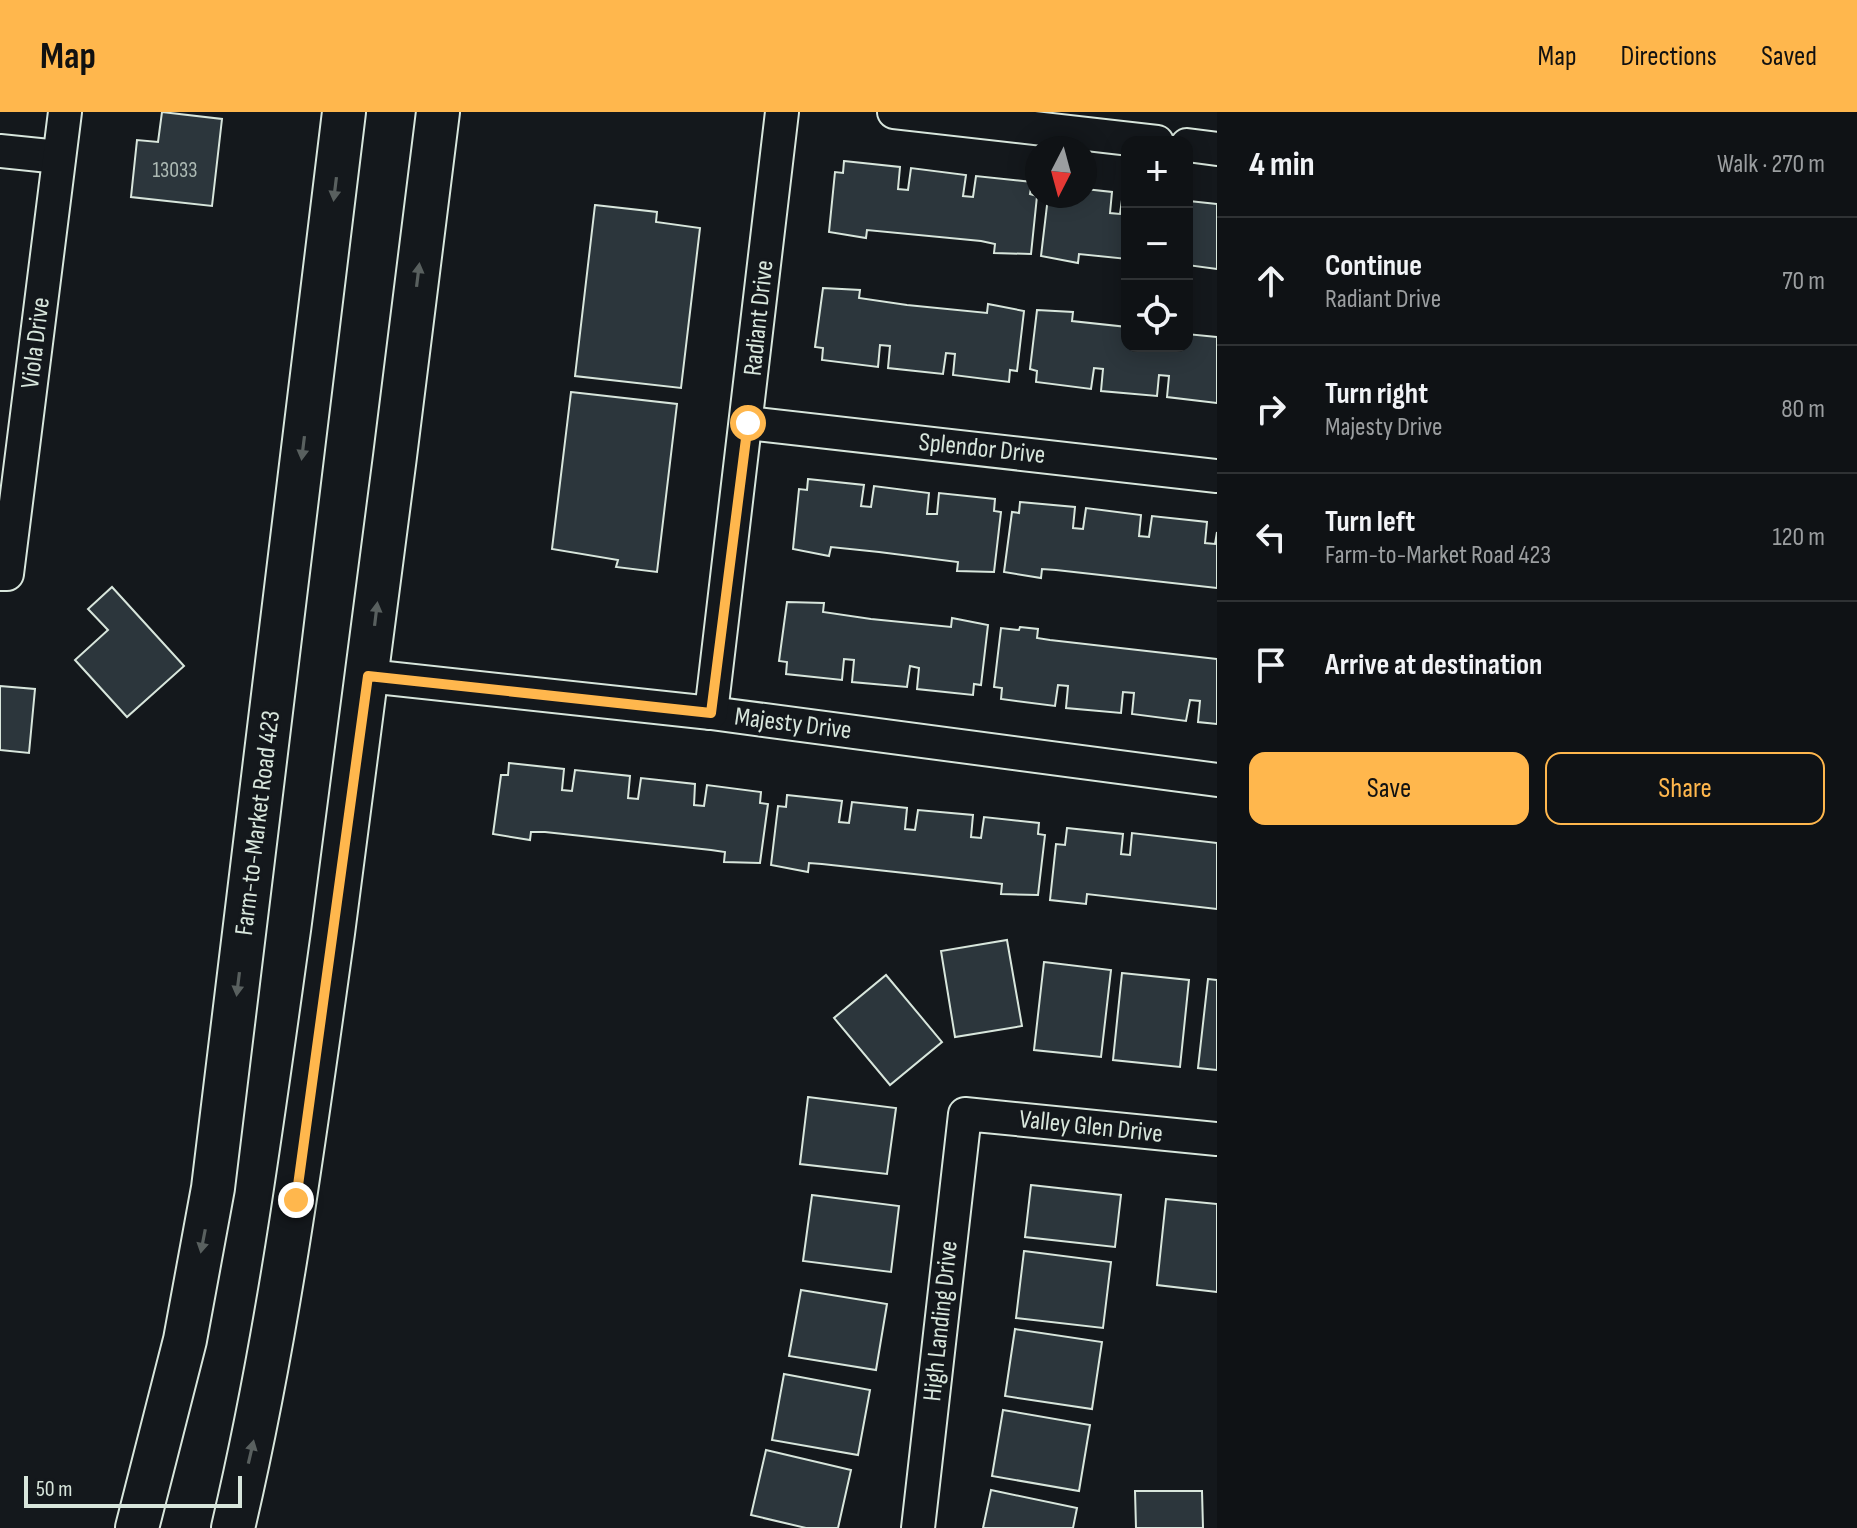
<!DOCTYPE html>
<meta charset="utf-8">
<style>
:root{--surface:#0f1215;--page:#1d2022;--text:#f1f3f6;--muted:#9b9ea0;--line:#2f3234;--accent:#ffb74d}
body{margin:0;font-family:"Sofia Sans Condensed",sans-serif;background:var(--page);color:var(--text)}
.controls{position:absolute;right:24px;top:24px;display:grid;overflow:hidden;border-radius:16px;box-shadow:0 4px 20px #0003}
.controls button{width:72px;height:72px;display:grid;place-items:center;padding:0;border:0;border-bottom:2px solid var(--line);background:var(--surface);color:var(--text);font:40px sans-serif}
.compass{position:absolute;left:1025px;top:24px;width:72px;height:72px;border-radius:50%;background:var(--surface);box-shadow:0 4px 20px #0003;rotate:186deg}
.scale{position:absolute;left:24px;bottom:20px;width:218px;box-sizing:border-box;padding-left:8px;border:4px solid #d8e6dc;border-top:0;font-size:22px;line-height:28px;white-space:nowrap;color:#d8e6dc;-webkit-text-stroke:6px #14181c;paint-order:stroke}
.stop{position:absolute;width:24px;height:24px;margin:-18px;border:6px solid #ffb74d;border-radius:50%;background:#fff}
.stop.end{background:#ffb74d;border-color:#fff;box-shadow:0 2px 8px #0008}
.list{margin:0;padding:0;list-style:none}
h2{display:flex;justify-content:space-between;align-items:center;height:104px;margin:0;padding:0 32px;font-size:34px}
h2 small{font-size:26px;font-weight:400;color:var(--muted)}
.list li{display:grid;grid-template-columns:52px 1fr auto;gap:24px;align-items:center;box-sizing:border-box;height:128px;padding:0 32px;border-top:2px solid var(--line)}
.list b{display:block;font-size:30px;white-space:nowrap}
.list p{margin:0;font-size:26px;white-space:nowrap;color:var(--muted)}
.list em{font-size:26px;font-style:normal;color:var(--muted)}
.actions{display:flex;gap:16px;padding:24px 32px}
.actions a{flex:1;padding:18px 0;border:2px solid var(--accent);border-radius:16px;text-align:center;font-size:28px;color:var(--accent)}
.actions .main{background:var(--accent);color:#111}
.icon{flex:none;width:44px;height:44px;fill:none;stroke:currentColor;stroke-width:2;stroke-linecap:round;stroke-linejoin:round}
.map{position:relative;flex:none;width:1217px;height:1416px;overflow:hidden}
header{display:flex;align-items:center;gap:48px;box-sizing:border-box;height:112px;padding:0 40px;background:var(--accent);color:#111}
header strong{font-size:38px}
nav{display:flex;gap:44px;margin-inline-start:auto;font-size:28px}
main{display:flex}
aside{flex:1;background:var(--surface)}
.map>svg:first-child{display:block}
.building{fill:#2c363c;stroke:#d8e6dc;stroke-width:2}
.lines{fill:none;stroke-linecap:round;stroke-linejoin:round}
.minor-casing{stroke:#d8e6dc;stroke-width:36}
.major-casing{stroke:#d8e6dc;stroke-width:46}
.minor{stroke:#14181c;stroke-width:32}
.major{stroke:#14181c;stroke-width:42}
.oneway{fill:#59605f}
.route{stroke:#ffb74d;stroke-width:10}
.labels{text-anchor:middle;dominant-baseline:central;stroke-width:6;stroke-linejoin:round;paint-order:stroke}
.number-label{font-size:22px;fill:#adbab4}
.street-label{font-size:26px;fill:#d8e6dc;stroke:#14181c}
</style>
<header>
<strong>Map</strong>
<nav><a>Map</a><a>Directions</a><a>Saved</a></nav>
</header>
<main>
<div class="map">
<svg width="1217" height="1416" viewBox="0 0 1217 1416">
<rect width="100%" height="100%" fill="#14181c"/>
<g class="building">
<polygon points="162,0 222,7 212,94 131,85 137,28 158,30"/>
<polygon points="844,49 900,55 898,77 908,78 911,56 966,63 963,84 973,85 976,64 1032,70 1030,82 1037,84 1031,142 994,141 995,132 981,129 867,118 866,126 829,120 835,60 843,61"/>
<polygon points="1085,77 1112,80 1110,101 1120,102 1123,81 1127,81 1127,147 1079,142 1078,151 1041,144 1048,85 1085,84"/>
<polygon points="1189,89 1217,92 1217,157 1187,153"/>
<polygon points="595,93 657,100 656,110 700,116 681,276 575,264"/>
<polygon points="823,176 860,178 859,186 907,193 987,201 988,192 1024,199 1017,259 1010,258 1009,270 953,263 955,242 946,241 943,262 888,256 890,234 880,233 878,255 822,248 823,236 815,235"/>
<polygon points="1037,198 1073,200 1072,209 1127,215 1127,234 1187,234 1187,222 1217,225 1217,291 1167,285 1169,264 1159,263 1157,284 1101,279 1103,257 1094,256 1091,277 1036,270 1037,259 1030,257"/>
<polygon points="571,280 677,292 657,460 616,455 618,448 552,437"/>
<polygon points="808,367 864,373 861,394 871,395 874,374 929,381 927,402 937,402 939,381 995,387 994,399 1001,400 994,460 957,459 958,450 879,440 831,435 829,444 793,437 799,377 807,378"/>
<polygon points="1020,390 1075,395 1073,416 1083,417 1086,396 1141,403 1139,424 1149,425 1152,404 1207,410 1205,431 1215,432 1217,420 1217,476 1056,458 1042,457 1041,466 1004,460 1012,400 1019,401"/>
<polygon points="112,475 184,554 127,605 75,548 108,518 88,497"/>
<polygon points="787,490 824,491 823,500 871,507 951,515 952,506 988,513 981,573 974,572 973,583 917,577 919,556 910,554 907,575 852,570 854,548 844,547 842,568 786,562 787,550 779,549"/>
<polygon points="1020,515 1038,517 1037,526 1050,528 1217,547 1217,612 1198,610 1200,589 1190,588 1186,609 1132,602 1134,581 1123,580 1121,601 1066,596 1068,574 1058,573 1055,594 1001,587 1002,576 994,575 1001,516 1019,518"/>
<polygon points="0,574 35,577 29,641 0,638"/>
<polygon points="509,651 564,657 562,678 572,679 575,658 630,664 628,686 638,687 641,666 695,672 694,693 704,694 707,673 761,680 760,691 768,692 760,751 724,750 725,740 711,738 545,720 531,720 530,728 493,722 501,663 508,663"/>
<polygon points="787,683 842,689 839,710 849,711 852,690 907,696 905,717 915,718 918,698 973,703 971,725 981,726 984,705 1039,711 1038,722 1045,723 1038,783 1001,782 1002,772 923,763 822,752 809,751 808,760 771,753 778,694 786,695"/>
<polygon points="1067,716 1123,722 1121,742 1130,743 1132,721 1217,731 1217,797 1087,782 1086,792 1050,788 1056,732 1065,733"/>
<polygon points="1007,828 1022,914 955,925 941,839"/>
<polygon points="1044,850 1111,858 1101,945 1034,938"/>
<polygon points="1122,861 1189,868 1180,955 1113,948"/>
<polygon points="886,863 942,930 890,973 834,906"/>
<polygon points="1208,867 1217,868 1217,958 1198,956"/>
<polygon points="808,985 896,996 887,1062 800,1052"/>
<polygon points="1031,1073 1121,1083 1115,1135 1025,1125"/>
<polygon points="812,1083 899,1094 891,1160 803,1149"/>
<polygon points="1166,1087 1217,1092 1217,1180 1157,1173"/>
<polygon points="1024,1139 1111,1150 1103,1216 1016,1206"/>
<polygon points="801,1178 887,1192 876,1258 789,1244"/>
<polygon points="1015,1217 1102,1230 1092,1297 1005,1284"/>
<polygon points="784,1262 870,1278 858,1343 772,1328"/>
<polygon points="1003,1298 1090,1313 1079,1379 992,1364"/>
<polygon points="766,1338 851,1358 838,1416 806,1416 751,1403"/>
<polygon points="991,1378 1077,1396 1073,1416 983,1416"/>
<polygon points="1135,1379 1202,1379 1203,1416 1136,1416"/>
</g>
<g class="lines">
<defs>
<g id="minor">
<polyline points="894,0 1157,30"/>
<polyline points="1187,33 1217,37"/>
<polyline points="0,39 59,45"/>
<polyline points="748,311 1217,364"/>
<polyline points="0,462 7,462 65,0"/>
<polyline points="368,564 711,601 1217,668"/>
<polyline points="711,601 782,0"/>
<polyline points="918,1416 965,1002 1217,1027"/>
</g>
<g id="major">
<polyline points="137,1416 185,1228 213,1076 344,0"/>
<path d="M233,1416C279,1220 305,1020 333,821C370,547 404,274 438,0"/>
</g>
</defs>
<use href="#minor" class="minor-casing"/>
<use href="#major" class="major-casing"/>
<use href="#minor" class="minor"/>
<use href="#major" class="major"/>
</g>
<defs><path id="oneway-solid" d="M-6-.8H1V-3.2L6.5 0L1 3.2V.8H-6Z" transform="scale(2)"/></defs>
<g class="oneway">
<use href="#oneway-solid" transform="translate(335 77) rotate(97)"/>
<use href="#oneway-solid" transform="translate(418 163) rotate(-83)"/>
<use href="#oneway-solid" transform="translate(303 336) rotate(97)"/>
<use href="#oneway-solid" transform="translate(376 502) rotate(-83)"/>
<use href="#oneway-solid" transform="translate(238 872) rotate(97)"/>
<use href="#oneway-solid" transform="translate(203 1129) rotate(101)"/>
<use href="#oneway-solid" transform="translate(251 1340) rotate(-77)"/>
</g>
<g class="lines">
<polyline class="route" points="296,1088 368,564 711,601 748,311"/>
</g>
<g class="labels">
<g class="number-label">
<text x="175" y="58">13033</text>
</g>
<g class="street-label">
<text transform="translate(759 206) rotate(-84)">Radiant Drive</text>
<text transform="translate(36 231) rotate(-83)">Viola Drive</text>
<text transform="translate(982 337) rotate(6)">Splendor Drive</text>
<text transform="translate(793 612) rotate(7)">Majesty Drive</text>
<text transform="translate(258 711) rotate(-83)">Farm-to-Market Road 423</text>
<text transform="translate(1091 1015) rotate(6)">Valley Glen Drive</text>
<text transform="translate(941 1209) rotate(-84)">High Landing Drive</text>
</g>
</g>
</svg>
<div class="controls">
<button>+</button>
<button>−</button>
<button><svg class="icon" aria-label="locate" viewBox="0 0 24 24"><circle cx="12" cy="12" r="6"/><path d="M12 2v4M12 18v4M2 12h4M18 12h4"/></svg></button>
</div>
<svg class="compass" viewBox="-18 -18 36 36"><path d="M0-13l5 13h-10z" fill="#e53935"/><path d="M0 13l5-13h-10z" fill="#9b9ea0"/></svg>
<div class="scale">50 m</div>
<div class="stop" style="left:748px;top:311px"></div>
<div class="stop end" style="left:296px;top:1088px"></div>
</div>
<aside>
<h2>4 min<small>Walk · 270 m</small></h2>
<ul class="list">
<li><svg class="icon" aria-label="ahead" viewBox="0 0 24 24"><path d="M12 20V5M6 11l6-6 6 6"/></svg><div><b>Continue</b><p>Radiant Drive</p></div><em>70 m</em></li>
<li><svg class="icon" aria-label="right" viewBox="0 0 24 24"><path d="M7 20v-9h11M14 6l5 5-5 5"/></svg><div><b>Turn right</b><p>Majesty Drive</p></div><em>80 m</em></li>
<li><svg class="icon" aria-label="left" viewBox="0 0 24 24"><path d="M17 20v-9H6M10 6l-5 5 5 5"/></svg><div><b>Turn left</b><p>Farm-to-Market Road 423</p></div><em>120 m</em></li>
<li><svg class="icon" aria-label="arrive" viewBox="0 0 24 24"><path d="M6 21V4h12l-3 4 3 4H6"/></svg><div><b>Arrive at destination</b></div></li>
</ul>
<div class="actions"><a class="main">Save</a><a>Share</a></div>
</aside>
</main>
